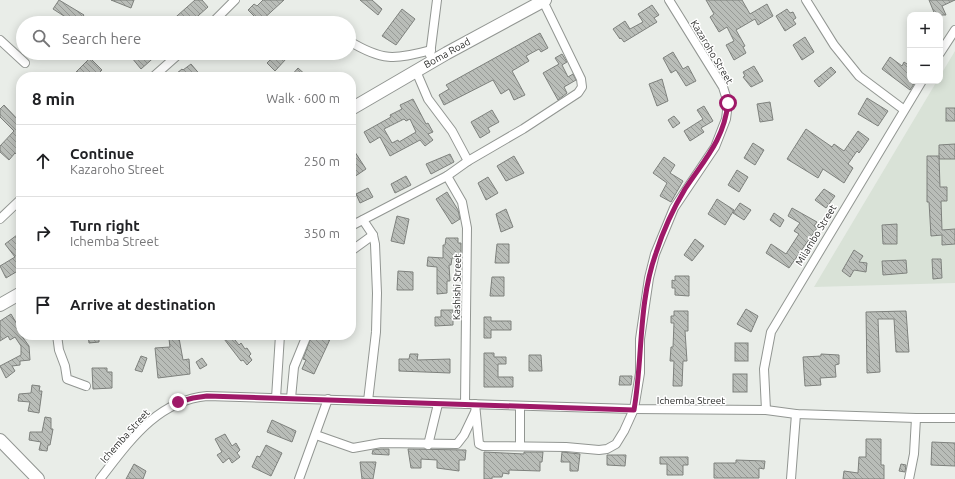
<!DOCTYPE html>
<meta charset="utf-8">
<style>
:root{--surface:#fff;--page:#f6f6f6;--text:#202124;--muted:#757577;--line:#e0e0e0}
body{margin:0;font-family:Ubuntu,sans-serif;background:var(--page);color:var(--text)}
.controls{position:absolute;right:12px;top:12px;display:grid;overflow:hidden;border-radius:8px;box-shadow:0 2px 10px #0003}
.controls button{width:36px;height:36px;display:grid;place-items:center;padding:0;border:0;border-bottom:1px solid var(--line);background:var(--surface);color:var(--text);font:20px sans-serif}
.stop{position:absolute;width:12px;height:12px;margin:-9px;border:3px solid #9f1968;border-radius:50%;background:#fff}
.stop.end{background:#9f1968;border-color:#fff;box-shadow:0 1px 4px #0008}
.list{margin:0;padding:0;list-style:none}
h2{display:flex;justify-content:space-between;align-items:center;height:52px;margin:0;padding:0 16px;font-size:17px}
h2 small{font-size:13px;font-weight:400;color:var(--muted)}
.list li{display:grid;grid-template-columns:26px 1fr auto;gap:12px;align-items:center;box-sizing:border-box;height:72px;padding:0 16px;border-top:1px solid var(--line)}
.list b{display:block;font-size:15px;white-space:nowrap}
.list p{margin:0;font-size:13px;white-space:nowrap;color:var(--muted)}
.list em{font-size:13px;font-style:normal;color:var(--muted)}
.icon{flex:none;width:22px;height:22px;fill:none;stroke:currentColor;stroke-width:2;stroke-linecap:round;stroke-linejoin:round}
.map{position:relative;flex:none;width:955px;height:479px;overflow:hidden}
.search{position:absolute;background:var(--surface);box-shadow:0 2px 10px #0003;left:16px;top:16px;width:340px;height:44px;display:flex;align-items:center;gap:10px;box-sizing:border-box;padding:0 14px;border-radius:22px;color:var(--muted);font-size:15px}
.panel{position:absolute;background:var(--surface);box-shadow:0 2px 10px #0003;left:16px;top:72px;width:340px;height:268px;border-radius:16px}
.map>svg:first-child{display:block}
.built{fill:#d9e2d7}
.building{fill:url(#building-back-hatch);stroke:#7e817d;fill-rule:evenodd}
.lines{fill:none;stroke-linecap:round;stroke-linejoin:round}
.street-casing{stroke:#929692;stroke-width:10}
.secondary-casing{stroke:#929692;stroke-width:14}
.street{stroke:#fff;stroke-width:8}
.secondary{stroke:#fff;stroke-width:12}
.route{stroke:#9f1968;stroke-width:5}
.labels{text-anchor:middle;dominant-baseline:central;stroke-width:3;stroke-linejoin:round;paint-order:stroke}
.street-label{font-size:10px;fill:#2b2c2a;stroke:#fff}
</style>
<div class="map">
<svg width="955" height="479" viewBox="0 0 955 479">
<defs>
<pattern id="building-back-hatch" width="6" height="6" patternUnits="userSpaceOnUse"><rect width="6" height="6" fill="#b9bdb8"/><path d="M-1 5l2 2M0 0l6 6M5-1l2 2" fill="none" stroke="#979a96"/></pattern>
</defs>
<rect width="100%" height="100%" fill="#e9ede8"/>
<polygon class="built" points="955,51 955,283 814,287 937,81 940,81 940,76"/>
<g class="building">
<polygon points="59,0 84,15 78,23 75,23 53,9"/>
<polygon points="111,0 134,0 131,8"/>
<polygon points="195,0 202,0 208,7 190,23 169,23"/>
<polygon points="263,0 284,0 260,22 248,10 254,4 257,6"/>
<polygon points="360,0 372,0 382,9 378,15"/>
<polygon points="706,0 742,0 750,14 767,4 773,16 758,25 755,19 736,30 745,46 743,47 746,53 734,60 726,45 734,41 727,27 719,32 710,17 714,14"/>
<polygon points="929,0 955,0 942,6 946,15 935,15"/>
<polygon points="652,5 659,15 654,18 657,22 624,42 621,38 620,39 613,29 625,21 630,29 643,22 638,14"/>
<polygon points="402,9 415,19 396,45 382,36"/>
<polygon points="787,9 790,13 793,12 796,18 793,20 796,24 785,31 776,16"/>
<polygon points="540,33 548,48 541,52 539,49 526,56 529,61 512,71 525,95 514,100 509,89 501,94 493,80 444,105 439,95 449,89 446,85"/>
<polygon points="805,37 814,52 802,60 793,45"/>
<polygon points="673,52 683,69 688,66 696,81 686,86 676,70 671,73 663,58"/>
<polygon points="138,53 159,53 141,69 132,58"/>
<polygon points="277,53 280,53 286,59 275,71 267,63"/>
<polygon points="562,54 567,62 562,65 568,77 573,74 576,80 564,87 567,93 558,100 543,73 559,64 555,58"/>
<polygon points="890,57 902,66 904,62 910,66 910,81 916,81 910,90 882,69"/>
<polygon points="90,58 102,70 95,77 71,77"/>
<polygon points="191,64 202,77 172,77 182,69 183,70"/>
<polygon points="754,66 763,81 751,87 743,77 745,76 743,72"/>
<polygon points="831,67 836,72 819,87 814,81"/>
<polygon points="298,68 308,77 290,77"/>
<polygon points="662,79 668,101 657,106 649,84"/>
<polygon points="867,98 888,111 878,126 858,114"/>
<path d="M413,99L426,124L428,123L433,132L428,134L433,140L425,146L420,140L390,156L380,137L370,143L364,132L391,117L390,115L402,109L400,105ZM404,119L406,121L410,119L416,132L399,142L398,140L392,143L384,129Z"/>
<polygon points="770,102 773,120 760,122 757,104"/>
<polygon points="4,105 21,123 21,158 15,153 9,160 0,152 0,146 14,131 0,117 0,109"/>
<polygon points="704,106 713,121 701,128 704,132 690,141 684,131 703,119 697,110"/>
<rect x="946" y="108" width="9" height="13"/>
<polygon points="492,110 499,122 488,128 490,132 480,138 471,122"/>
<polygon points="674,116 680,123 673,128 668,120"/>
<polygon points="806,129 832,147 834,144 844,151 858,131 869,139 859,153 857,151 848,164 853,168 844,183 823,169 818,178 787,159"/>
<polygon points="753,143 764,150 755,165 744,158"/>
<polygon points="955,144 955,159 939,159 939,145"/>
<polygon points="351,146 366,169 351,179"/>
<polygon points="450,154 454,162 431,174 426,164"/>
<polygon points="514,156 524,173 506,181 497,166"/>
<polygon points="927,156 939,156 940,187 947,187 947,201 941,201 942,230 955,229 955,244 942,245 942,235 931,236 929,202 927,202"/>
<polygon points="664,157 675,165 670,173 683,181 671,202 660,196 667,183 653,173"/>
<polygon points="737,170 748,177 739,192 728,185"/>
<polygon points="406,176 411,185 395,193 391,184"/>
<polygon points="488,177 498,193 486,200 478,183"/>
<polygon points="368,188 373,197 360,203 356,194"/>
<polygon points="824,189 835,196 826,208 815,200"/>
<polygon points="447,192 458,210 460,219 452,224 436,199"/>
<polygon points="717,199 734,210 725,225 708,214"/>
<polygon points="740,203 751,210 744,220 733,213"/>
<polygon points="792,208 817,222 814,226 817,228 789,268 766,253 771,244 786,254 799,234 794,231 800,223 788,216"/>
<polygon points="506,209 513,227 501,232 496,214"/>
<polygon points="774,213 784,220 780,227 770,220"/>
<polygon points="397,216 409,219 404,244 391,241"/>
<polygon points="897,224 897,244 883,244 882,225"/>
<polygon points="21,232 21,269 6,278 0,266 15,257 5,244"/>
<polygon points="446,238 458,238 458,243 461,243 461,258 452,258 451,265 449,265 450,281 447,281 447,293 437,294 437,267 427,266 428,257 443,258 443,245 445,245"/>
<polygon points="695,239 704,246 692,261 684,255"/>
<polygon points="497,244 509,244 509,263 495,263"/>
<polygon points="854,250 863,256 859,262 867,263 866,272 854,270 850,277 842,271"/>
<polygon points="932,259 941,259 942,278 933,279"/>
<polygon points="906,260 907,273 883,275 882,261"/>
<polygon points="398,271 413,272 413,290 397,290"/>
<polygon points="675,276 689,276 689,296 675,295 675,288 672,288 672,280 675,281"/>
<polygon points="492,277 504,277 504,296 490,296"/>
<polygon points="746,309 758,316 751,332 737,324"/>
<polygon points="441,310 453,310 453,325 435,326 435,317 441,317"/>
<polygon points="674,311 688,311 688,331 685,331 687,361 683,361 682,386 673,386 674,361 670,361 671,347 673,347 674,323 671,323 671,316 674,316"/>
<polygon points="906,311 909,352 896,352 894,319 878,319 880,372 867,373 866,312"/>
<polygon points="11,314 21,331 21,335 29,346 30,360 20,361 20,365 12,366 15,371 6,378 0,366 21,355 21,346 15,337 10,340 8,336 0,341 0,321"/>
<polygon points="484,317 491,317 491,321 511,321 511,330 491,330 491,338 484,338"/>
<polygon points="88,335 99,335 99,342 89,343"/>
<polygon points="221,335 231,335 239,345 241,343 245,349 247,348 251,354 249,356 252,360 247,365 243,360 241,361"/>
<polygon points="312,335 317,337 318,335 332,335 314,374 302,369 306,360 303,359"/>
<polygon points="179,338 183,360 189,359 190,374 158,378 155,348 170,347 169,339"/>
<rect x="735" y="343" width="13" height="18"/>
<polygon points="484,353 494,353 494,357 506,357 506,364 498,364 498,377 513,377 513,387 484,387"/>
<polygon points="410,354 418,354 417,360 450,359 450,373 399,371 399,359 409,359"/>
<polygon points="821,354 839,355 839,364 835,365 836,377 820,378 821,385 805,386 803,357 821,356"/>
<polygon points="529,355 541,355 542,371 529,371"/>
<polygon points="141,356 147,358 142,372 135,370"/>
<polygon points="202,358 207,365 200,369 196,362"/>
<polygon points="92,368 107,368 107,372 112,372 112,388 93,389"/>
<rect x="733" y="374" width="14" height="18"/>
<polygon points="620,376 632,376 631,385 619,385"/>
<polygon points="32,385 40,386 39,391 42,391 39,413 28,411 30,402 18,401 19,394 31,393"/>
<polygon points="45,417 51,418 51,429 53,429 50,445 48,445 47,451 39,450 41,442 29,440 30,432 42,432"/>
<polygon points="272,420 296,431 292,442 267,432"/>
<polygon points="225,434 232,446 236,443 240,450 237,453 240,457 232,463 229,458 223,463 217,455 222,452 215,439"/>
<polygon points="866,439 881,439 881,465 884,465 884,479 843,479 844,471 858,473 859,457 866,457"/>
<polygon points="932,442 955,443 955,466 931,465"/>
<polygon points="266,445 282,453 271,476 252,467 257,456 260,457"/>
<polygon points="381,449 389,449 389,455 372,454 373,450"/>
<polygon points="408,449 466,450 465,460 459,460 459,471 437,468 437,460 421,459 421,468 411,468"/>
<polygon points="484,452 524,454 524,452 543,452 542,462 540,462 540,471 509,470 509,474 503,473 502,477 492,477 492,479 484,479"/>
<polygon points="562,452 580,454 578,471 570,471 570,462 561,462"/>
<polygon points="607,455 626,455 625,466 607,465"/>
<polygon points="660,457 688,457 688,465 683,465 683,475 667,475 667,464 660,464"/>
<polygon points="736,460 765,461 764,469 759,468 759,478 714,478 714,463 736,463"/>
<polygon points="360,462 376,462 373,479 362,479"/>
<polygon points="134,464 146,471 143,479 126,479"/>
<polygon points="901,464 906,465 905,472 899,471"/>
</g>
<g class="lines">
<defs>
<g id="street">
<polyline points="806,0 834,45 859,76 903,109"/>
<polyline points="212,23 235,0"/>
<polyline points="0,40 25,63"/>
<path d="M349,41C382,61 394,60 431,50"/>
<polyline points="940,53 955,30"/>
<polyline points="430,55 437,0"/>
<polyline points="416,71 428,99 452,131 468,161"/>
<polyline points="153,77 180,53"/>
<polyline points="447,176 462,202 467,228 465,404"/>
<polyline points="0,219 21,199"/>
<polyline points="363,220 373,235 375,244 377,293 376,332 368,401"/>
<polyline points="351,226 447,176 468,161 523,129 578,93 582,87 581,79 543,1"/>
<polyline points="351,251 373,235"/>
<polyline points="57,335 59,350 65,366 67,379 86,386"/>
<polyline points="276,398 280,335"/>
<polyline points="291,398 294,367 307,335"/>
<polyline points="475,404 479,444 483,446 566,447 599,450 607,449 616,444 624,431 634,409 640,373 640,339 649,278 655,254 674,208 715,147 726,119 728,103 723,87 669,0"/>
<polyline points="766,410 764,369 771,332 922,81"/>
<polyline points="316,435 353,448 381,443 457,444 464,435 475,412"/>
<polyline points="428,445 438,404"/>
<polyline points="520,446 520,406"/>
<path d="M100,479C129,442 156,401 207,396L634,409L766,410L796,414L916,418H955"/>
<polyline points="299,479 328,399"/>
<polyline points="791,479 796,414"/>
<polyline points="909,479 914,454 916,418"/>
</g>
<g id="secondary">
<polyline points="351,109 447,53 545,0"/>
<polyline points="0,305 21,293"/>
<polyline points="0,440 38,479"/>
</g>
</defs>
<use href="#street" class="street-casing"/>
<use href="#secondary" class="secondary-casing"/>
<use href="#street" class="street"/>
<use href="#secondary" class="secondary"/>
</g>
<g class="lines">
<path class="route" d="M178,402L193,398L207,396L634,410C643,358 638,303 656,253C663,231 673,209 685,189C704,160 724,140 728,103"/>
</g>
<g class="labels">
<g class="street-label">
<text transform="translate(712 52) rotate(59)">Kazaroho Street</text>
<text transform="translate(447 53) rotate(-29)">Boma Road</text>
<text transform="translate(816 235) rotate(-59)">Milambo Street</text>
<text transform="translate(457 287) rotate(-89)">Kashishi Street</text>
<text x="691" y="400">Ichemba Street</text>
<text transform="translate(125 436) rotate(-48)">Ichemba Street</text>
</g>
</g>
</svg>
<div class="controls">
<button>+</button>
<button>−</button>
</div>
<div class="stop" style="left:728px;top:103px"></div>
<div class="stop end" style="left:178px;top:402px"></div>
<div class="search"><svg class="icon" aria-label="search" viewBox="0 0 24 24"><circle cx="10" cy="10" r="6"/><path d="M15 15l6 6"/></svg>Search here</div>
<section class="panel">
<h2>8 min<small>Walk · 600 m</small></h2>
<ul class="list">
<li><svg class="icon" aria-label="ahead" viewBox="0 0 24 24"><path d="M12 20V5M6 11l6-6 6 6"/></svg><div><b>Continue</b><p>Kazaroho Street</p></div><em>250 m</em></li>
<li><svg class="icon" aria-label="right" viewBox="0 0 24 24"><path d="M7 20v-9h11M14 6l5 5-5 5"/></svg><div><b>Turn right</b><p>Ichemba Street</p></div><em>350 m</em></li>
<li><svg class="icon" aria-label="arrive" viewBox="0 0 24 24"><path d="M6 21V4h12l-3 4 3 4H6"/></svg><div><b>Arrive at destination</b></div></li>
</ul>
</section>
</div>
